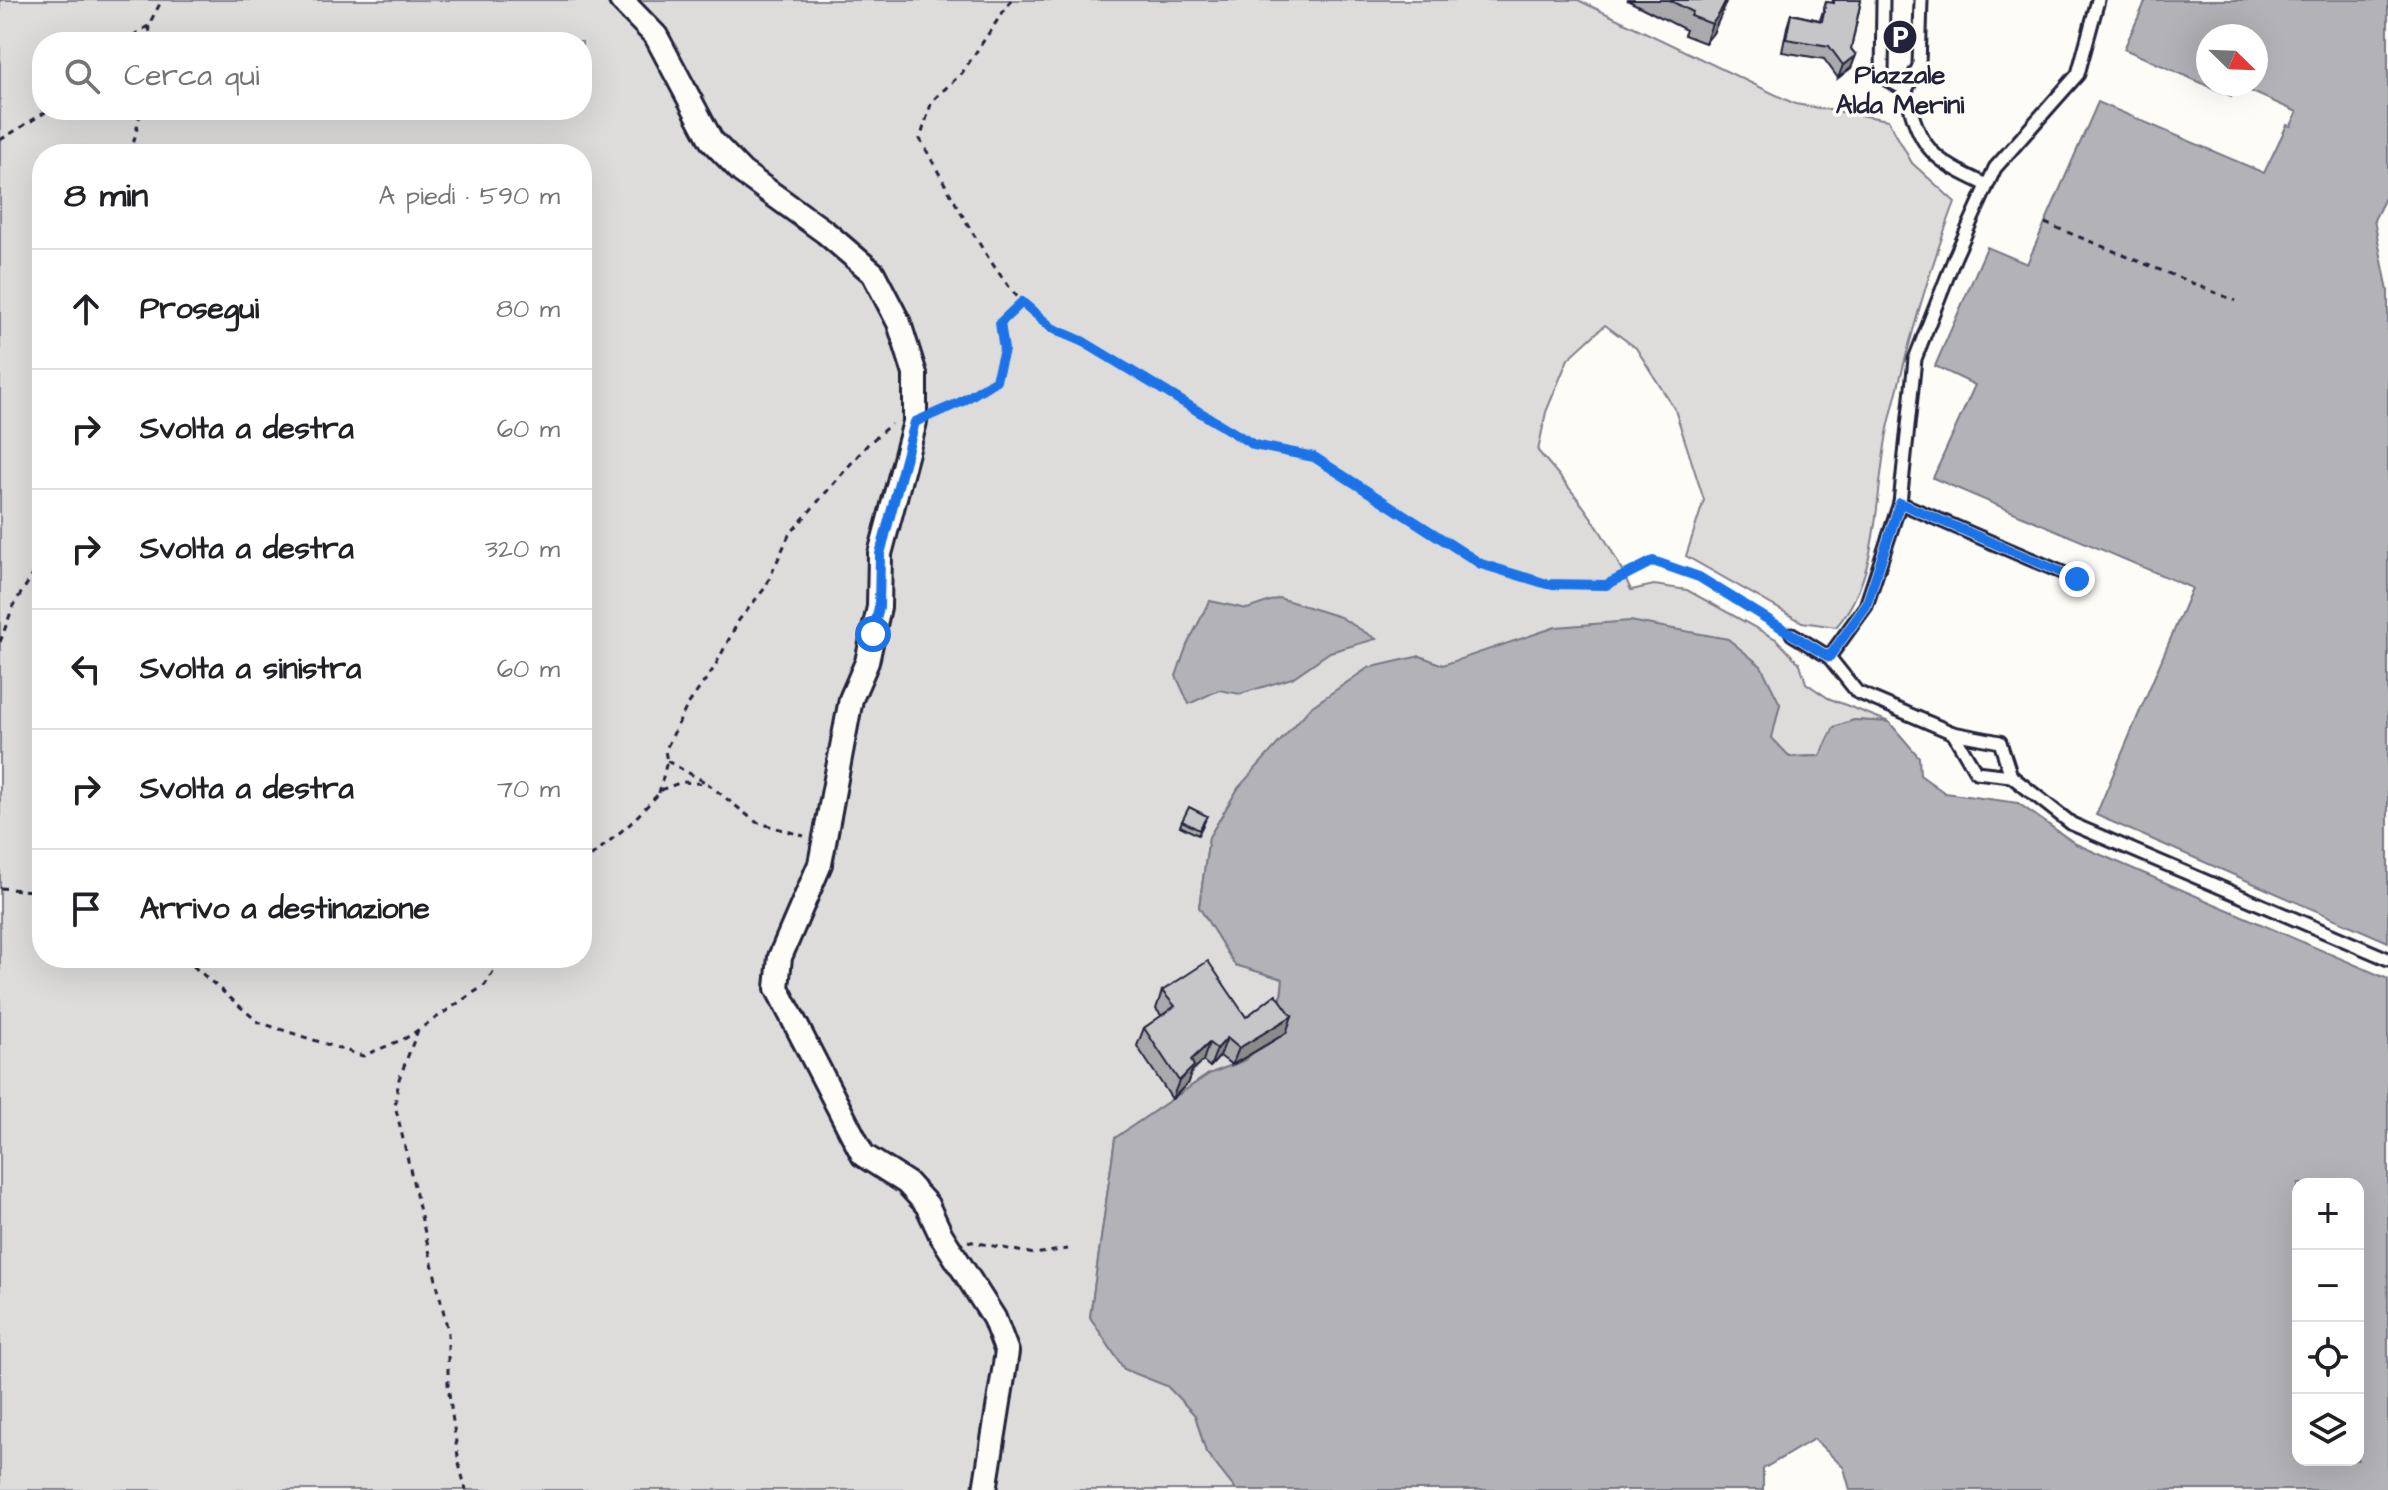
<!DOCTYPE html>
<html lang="it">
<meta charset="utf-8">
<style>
:root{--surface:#fff;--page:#f6f6f6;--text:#202124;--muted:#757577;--line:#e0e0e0}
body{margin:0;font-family:"Architects Daughter",sans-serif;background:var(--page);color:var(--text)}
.controls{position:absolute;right:24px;bottom:24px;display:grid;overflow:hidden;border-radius:16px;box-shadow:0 8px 32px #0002}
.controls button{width:72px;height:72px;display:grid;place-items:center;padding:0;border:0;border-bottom:2px solid var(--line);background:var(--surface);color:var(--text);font:40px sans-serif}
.compass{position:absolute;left:2196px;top:24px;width:72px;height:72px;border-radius:50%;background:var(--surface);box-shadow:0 8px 32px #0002;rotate:113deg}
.stop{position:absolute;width:24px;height:24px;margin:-18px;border:6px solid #1a73e8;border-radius:50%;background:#fff}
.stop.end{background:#1a73e8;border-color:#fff;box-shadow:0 2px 8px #0008}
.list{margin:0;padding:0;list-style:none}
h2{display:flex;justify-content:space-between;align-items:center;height:104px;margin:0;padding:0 32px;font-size:34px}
h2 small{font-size:26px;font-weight:400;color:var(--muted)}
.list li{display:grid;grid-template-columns:52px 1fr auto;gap:24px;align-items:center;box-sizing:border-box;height:120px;padding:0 32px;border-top:2px solid var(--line)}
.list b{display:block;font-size:30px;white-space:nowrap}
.list em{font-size:26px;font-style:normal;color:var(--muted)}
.icon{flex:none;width:44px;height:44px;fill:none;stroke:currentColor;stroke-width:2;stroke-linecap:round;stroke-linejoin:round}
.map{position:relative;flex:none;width:2388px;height:1490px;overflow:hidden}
.search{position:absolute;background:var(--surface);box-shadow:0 8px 32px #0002;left:32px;top:32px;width:560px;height:88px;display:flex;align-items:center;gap:20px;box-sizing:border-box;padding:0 28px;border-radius:32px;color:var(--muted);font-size:30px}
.panel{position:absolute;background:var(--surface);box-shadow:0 8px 32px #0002;left:32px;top:144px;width:560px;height:824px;border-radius:32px}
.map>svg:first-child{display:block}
.green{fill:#dddcdb;stroke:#807f8b;stroke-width:2;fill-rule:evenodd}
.water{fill:#b2b2b7;stroke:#787885;stroke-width:2;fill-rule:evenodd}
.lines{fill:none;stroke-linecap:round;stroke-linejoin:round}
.lane-casing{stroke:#22223b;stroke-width:17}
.street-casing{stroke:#22223b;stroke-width:28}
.path{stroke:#22223b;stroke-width:3;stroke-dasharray:6 6;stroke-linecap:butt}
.lane{stroke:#fdfcf7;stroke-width:11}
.street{stroke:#fdfcf7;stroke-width:22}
.wall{fill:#aaaaac;stroke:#22223b;stroke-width:2}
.shaded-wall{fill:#8b8b8c;stroke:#22223b;stroke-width:2}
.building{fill:#c6c6c8;stroke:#22223b;stroke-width:2}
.route{stroke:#1a73e8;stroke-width:10}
.labels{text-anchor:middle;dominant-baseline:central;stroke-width:7;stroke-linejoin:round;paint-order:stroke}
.poi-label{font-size:26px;font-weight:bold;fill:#22223b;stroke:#fdfcf7}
</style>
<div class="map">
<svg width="2388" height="1490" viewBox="0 0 2388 1490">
<rect width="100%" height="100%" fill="#fdfcf7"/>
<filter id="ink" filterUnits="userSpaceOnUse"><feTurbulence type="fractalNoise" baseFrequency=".0125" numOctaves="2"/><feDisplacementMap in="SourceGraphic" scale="16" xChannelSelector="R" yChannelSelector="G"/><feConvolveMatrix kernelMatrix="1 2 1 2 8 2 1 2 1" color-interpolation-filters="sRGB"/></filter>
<g filter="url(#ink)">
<path class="green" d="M0,0H1578L1795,104L1888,120L1912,163L1955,202C1927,275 1907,348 1889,424C1874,489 1882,575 1836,627L1802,622L1686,556L1704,500L1675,410L1636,348L1605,325L1568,359L1546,412L1538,451C1580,499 1605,531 1631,590L1654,585L1687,590L1776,639L1800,664L1806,683L1828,698L1889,722L1854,720L1834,727L1821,756L1790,757L1771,738L1780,704L1556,627L1443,666L1420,656L1239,787L1209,837L1199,907L1235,965L1283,979L1278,1022L1246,1060L1209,1074L1115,1138L1090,1317L1124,1369L1167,1386L1195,1415L1206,1452L1236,1490H0ZM42,42H582V110H42ZM42,154H582V958H42Z"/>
<g class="water">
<path d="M2146,0H2388V192L2374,220L2388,291V942L2096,815L2192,588L1933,478L1975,385L1935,366L1987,247L2027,264L2098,102L2264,173L2287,125L2291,126L2297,112L2237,85L2231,96L2124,49ZM2208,36H2256V84H2208Z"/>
<polygon points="1279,598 1340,617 1376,639 1330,652 1292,678 1240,694 1219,690 1189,704 1176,676 1187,645 1210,601 1247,609"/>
<path d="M1630,621L1728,639L1761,666L1780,704L1772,738L1790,757L1820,756L1834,727L1854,720L1889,722L1919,757L1920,775L1945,793L2018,803L2076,844L2388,979V1490H1850L1844,1468L1814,1439L1763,1469V1490H1236L1206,1452L1195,1415L1167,1386L1124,1369L1090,1317L1115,1138L1209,1074L1246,1060L1279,1022L1283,979L1235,965L1199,907L1209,837L1239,787L1311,707L1368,668L1420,656L1443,665L1556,627ZM2298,1184H2358V1460H2298Z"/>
</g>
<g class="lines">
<defs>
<g id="lane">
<polyline points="1883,0 1882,77 1906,90 1919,66 1921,0"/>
<path d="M1906,90C1919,150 1933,160 1987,185"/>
<polyline points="1900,503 2077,579"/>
<polyline points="1792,634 1829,657 1866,606 1900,503 1915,359 1955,257 1995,168 2078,74 2098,0"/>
<polyline points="1829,657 1857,692 1953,733 2000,742 2011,776"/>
<polyline points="1953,733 1976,772 2011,776 2072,824 2388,959"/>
</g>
<polyline id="street" points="621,0 656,36 711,140 742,172 825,232 873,273 899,323 915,374 915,422 880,554 879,607 867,662 851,699 820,864 780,957 777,988 863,1155 907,1183 927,1205 941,1235 994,1318 1007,1352 985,1490"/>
</defs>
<use href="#lane" class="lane-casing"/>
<use href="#street" class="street-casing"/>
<g class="path">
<path d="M1011,0L962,73L932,101L920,139C950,191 1002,300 1054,329C1062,334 1073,337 1082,341L1254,445L1314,457L1481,564L1547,584L1606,585L1653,561L1699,577L1778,625"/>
<polyline points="148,26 154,42"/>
<polyline points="123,42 148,26 162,0"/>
<polyline points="0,140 49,110"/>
<polyline points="131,154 141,110"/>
<polyline points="2045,223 2236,301"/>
<polyline points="937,413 996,380 1004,350 1000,323 1022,302"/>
<polyline points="0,642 14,604 42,561"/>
<polyline points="667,761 705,782"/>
<polyline points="659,793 667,761 665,751 687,706 714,668 739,620 765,588 789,535 868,444 891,424"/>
<polyline points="582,864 630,824 663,789 682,782 708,784 756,822 804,836"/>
<polyline points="0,888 42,892"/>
<polyline points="184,958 258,1022 363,1056 406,1038 485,985 502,958"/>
<polyline points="418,1030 399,1079 395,1105 448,1331 448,1386 459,1464 466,1490"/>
<polyline points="968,1241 1034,1254 1068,1249"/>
</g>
<use href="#lane" class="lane"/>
<use href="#street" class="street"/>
</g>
<g class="wall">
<polygon points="1627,0 1727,0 1713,33 1705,43 1684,35 1686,30"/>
<polygon points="1833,0 1861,0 1851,49 1856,55 1851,68 1838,78 1824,59 1782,52 1787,27 1791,14 1820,20 1826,2 1832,3"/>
<polygon points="1182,821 1205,821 1198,835 1180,826"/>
<polygon points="1162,991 1286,1033 1232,1065 1220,1056 1210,1067 1203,1061 1192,1071 1187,1084 1172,1099 1137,1046 1144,1028 1162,1016 1156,1009"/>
</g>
<g class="shaded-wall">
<polygon points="1726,0 1723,11 1713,33 1705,43 1712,24"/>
<polygon points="1856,55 1851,68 1838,78 1843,65"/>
<polygon points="1292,1016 1286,1033 1232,1065 1239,1048"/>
<polygon points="1227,1038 1220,1056 1210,1067 1217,1049"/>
<polygon points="1209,1043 1203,1061 1192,1071 1187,1084 1172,1099 1179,1081 1191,1060"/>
</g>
<g class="building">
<polygon points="1669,0 1726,0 1719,14 1712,24 1691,16 1693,12"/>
<polygon points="1834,0 1861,0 1851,49 1856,55 1843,65 1829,46 1786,39 1791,14 1822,21 1826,2 1834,3"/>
<polygon points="1189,807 1207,816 1199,830 1182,821"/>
<polygon points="1208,961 1246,1017 1276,994 1292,1016 1239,1048 1227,1038 1217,1049 1209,1043 1191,1060 1194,1066 1179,1081 1144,1028 1175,1006 1162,991"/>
</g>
</g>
<g class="lines" filter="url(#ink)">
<polyline class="route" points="873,634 879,607 880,554 915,422 961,402 996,380 1004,350 1000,323 1022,302 1052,328 1082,341 1254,445 1314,457 1481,564 1547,584 1606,585 1653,561 1699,577 1829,657 1866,606 1900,503 2077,579"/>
</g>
<defs>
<symbol id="parking-disc" viewBox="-11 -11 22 22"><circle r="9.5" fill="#22223b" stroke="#fdfcf7"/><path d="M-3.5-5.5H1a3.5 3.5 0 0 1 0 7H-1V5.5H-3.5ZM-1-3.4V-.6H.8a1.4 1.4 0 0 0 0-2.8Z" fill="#fff"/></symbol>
</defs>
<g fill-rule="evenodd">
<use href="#parking-disc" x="1880" y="17" width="40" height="40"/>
</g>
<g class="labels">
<g class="poi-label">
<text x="1900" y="75">Piazzale<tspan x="1900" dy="30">Alda Merini</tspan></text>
</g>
</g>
</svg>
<div class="controls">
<button>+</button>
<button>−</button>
<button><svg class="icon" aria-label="locate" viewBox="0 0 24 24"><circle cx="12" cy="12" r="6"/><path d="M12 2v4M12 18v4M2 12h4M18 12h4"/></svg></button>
<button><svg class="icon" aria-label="layers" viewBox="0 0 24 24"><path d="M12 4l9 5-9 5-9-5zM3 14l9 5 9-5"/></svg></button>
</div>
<svg class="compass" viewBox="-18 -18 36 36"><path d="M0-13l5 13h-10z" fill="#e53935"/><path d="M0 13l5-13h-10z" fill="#757577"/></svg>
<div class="stop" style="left:873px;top:634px"></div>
<div class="stop end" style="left:2077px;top:579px"></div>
<div class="search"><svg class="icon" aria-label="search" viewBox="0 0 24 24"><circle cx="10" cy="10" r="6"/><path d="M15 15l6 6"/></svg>Cerca qui</div>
<section class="panel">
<h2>8 min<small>A piedi · 590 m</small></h2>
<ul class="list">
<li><svg class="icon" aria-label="ahead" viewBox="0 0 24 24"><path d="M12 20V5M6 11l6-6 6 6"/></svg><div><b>Prosegui</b></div><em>80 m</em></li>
<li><svg class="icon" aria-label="right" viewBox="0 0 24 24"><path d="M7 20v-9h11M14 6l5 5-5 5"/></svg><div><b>Svolta a destra</b></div><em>60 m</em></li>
<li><svg class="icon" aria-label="right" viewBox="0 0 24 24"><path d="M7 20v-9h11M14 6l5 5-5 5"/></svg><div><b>Svolta a destra</b></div><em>320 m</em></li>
<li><svg class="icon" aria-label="left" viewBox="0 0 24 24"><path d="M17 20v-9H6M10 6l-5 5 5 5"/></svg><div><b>Svolta a sinistra</b></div><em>60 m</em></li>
<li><svg class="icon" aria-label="right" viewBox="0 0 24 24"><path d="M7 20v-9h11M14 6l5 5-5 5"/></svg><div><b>Svolta a destra</b></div><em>70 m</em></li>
<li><svg class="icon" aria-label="arrive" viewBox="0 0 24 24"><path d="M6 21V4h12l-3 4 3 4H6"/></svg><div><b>Arrivo a destinazione</b></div></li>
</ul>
</section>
</div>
